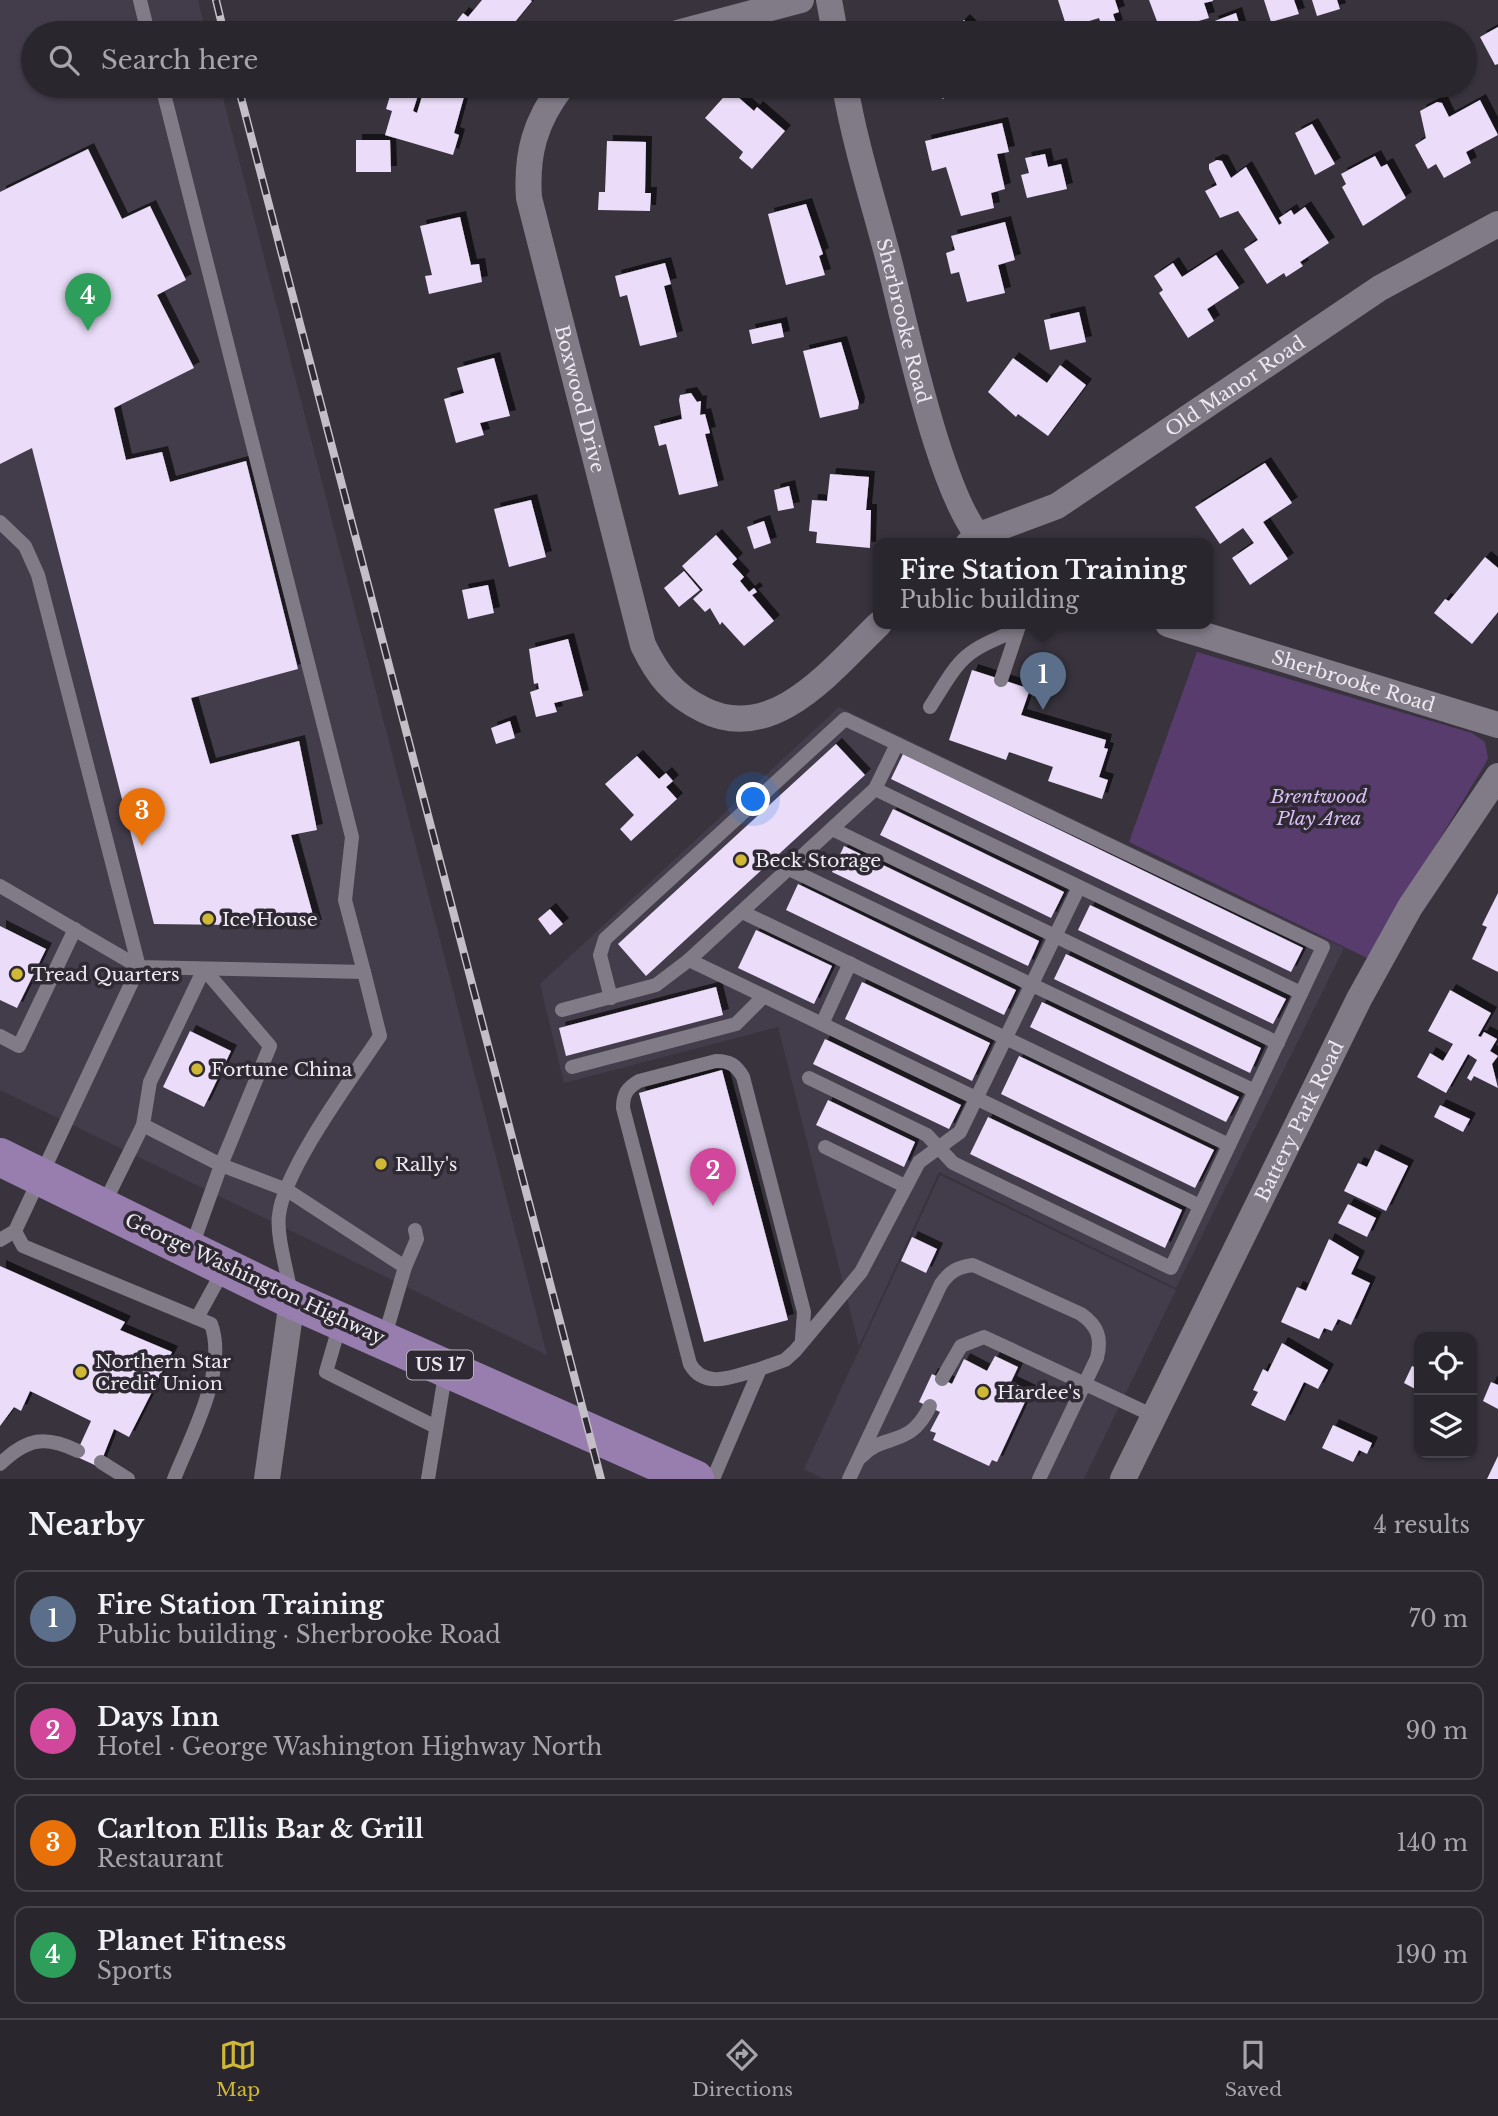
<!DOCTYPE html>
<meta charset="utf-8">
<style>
:root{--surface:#2a262e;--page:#36323a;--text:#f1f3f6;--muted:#a5a5aa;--line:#46434a;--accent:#d0b837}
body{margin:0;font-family:"Libre Baskerville",serif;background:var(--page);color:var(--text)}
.controls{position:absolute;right:21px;bottom:21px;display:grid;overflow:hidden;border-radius:14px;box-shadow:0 2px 5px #0004}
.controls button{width:63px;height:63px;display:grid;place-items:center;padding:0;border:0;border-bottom:2px solid var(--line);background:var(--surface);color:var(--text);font:35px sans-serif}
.you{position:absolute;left:754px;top:800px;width:24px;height:24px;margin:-18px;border:5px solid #fff;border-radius:50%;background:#1a73e8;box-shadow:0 0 0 10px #1a73e833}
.badge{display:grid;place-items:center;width:46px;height:46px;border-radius:50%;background:var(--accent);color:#fff;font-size:23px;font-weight:700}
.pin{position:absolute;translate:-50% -58px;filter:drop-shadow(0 2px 4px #0008)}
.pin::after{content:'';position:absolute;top:37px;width:24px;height:21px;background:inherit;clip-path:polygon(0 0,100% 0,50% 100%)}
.popup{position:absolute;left:873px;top:538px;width:340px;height:91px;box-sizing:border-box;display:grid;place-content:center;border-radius:14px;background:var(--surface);filter:drop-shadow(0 2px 5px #0005);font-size:23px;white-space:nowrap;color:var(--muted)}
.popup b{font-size:26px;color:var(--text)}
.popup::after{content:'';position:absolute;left:50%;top:100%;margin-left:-14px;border:14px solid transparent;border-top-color:var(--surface)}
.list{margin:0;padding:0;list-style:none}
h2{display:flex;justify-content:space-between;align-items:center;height:91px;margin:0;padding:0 28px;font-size:30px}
h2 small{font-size:23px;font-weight:400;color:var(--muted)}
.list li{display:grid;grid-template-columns:46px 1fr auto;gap:21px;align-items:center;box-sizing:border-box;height:98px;margin:0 14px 14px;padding:0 14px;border:2px solid var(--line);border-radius:14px}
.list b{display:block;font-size:26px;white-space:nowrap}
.list p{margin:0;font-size:23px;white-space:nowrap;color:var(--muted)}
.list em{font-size:23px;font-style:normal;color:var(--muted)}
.icon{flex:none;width:38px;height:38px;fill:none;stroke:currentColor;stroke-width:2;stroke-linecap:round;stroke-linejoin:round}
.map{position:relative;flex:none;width:1498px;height:1479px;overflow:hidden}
.search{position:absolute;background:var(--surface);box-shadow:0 2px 5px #0004;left:21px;right:21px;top:21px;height:77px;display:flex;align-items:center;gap:18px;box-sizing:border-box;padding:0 24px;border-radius:38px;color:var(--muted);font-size:26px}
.sheet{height:539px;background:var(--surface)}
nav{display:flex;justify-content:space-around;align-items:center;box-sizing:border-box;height:98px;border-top:2px solid var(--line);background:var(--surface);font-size:19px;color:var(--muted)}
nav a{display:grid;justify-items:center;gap:4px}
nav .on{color:var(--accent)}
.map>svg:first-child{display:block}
.built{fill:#433c4b}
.green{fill:#573c6d}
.building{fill:#ebddf9;filter:url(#shadow)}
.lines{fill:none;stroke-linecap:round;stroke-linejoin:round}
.service{stroke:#817b87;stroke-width:14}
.minor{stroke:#817b87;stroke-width:26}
.primary{stroke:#987daf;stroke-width:38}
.rail-casing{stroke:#c4bfc7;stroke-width:8}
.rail{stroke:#2e2932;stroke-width:5;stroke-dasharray:16;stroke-linecap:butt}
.poi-dot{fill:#d0b837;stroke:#2e2932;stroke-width:2.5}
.labels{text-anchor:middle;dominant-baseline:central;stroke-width:7;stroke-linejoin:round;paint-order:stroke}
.shield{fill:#2e2932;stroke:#b4afb7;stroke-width:2}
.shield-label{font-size:18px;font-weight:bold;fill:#ede9f0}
.street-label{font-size:19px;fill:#ede9f0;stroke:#2e2932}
.park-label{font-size:19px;font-style:italic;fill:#dabef4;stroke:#2e2932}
.poi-label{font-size:19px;fill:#ede9f0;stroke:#2e2932;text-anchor:start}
</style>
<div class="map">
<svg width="1498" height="1479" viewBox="0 0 1498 1479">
<defs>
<filter id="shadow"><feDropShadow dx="6" dy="-6" stdDeviation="0" flood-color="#0009"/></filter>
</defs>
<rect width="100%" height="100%" fill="#38333d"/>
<g class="built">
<polygon points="0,0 198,0 206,33 33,33 33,86 220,86 547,1355 0,1090"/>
<polygon points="839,707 1344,948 1176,1288 939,1172 859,1346 778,1027 564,1083 540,984"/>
<polygon points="940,1175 1176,1290 1084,1479 824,1479 804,1469"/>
</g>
<polygon class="green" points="1197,652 1472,733 1485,742 1488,758 1484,766 1367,958 1129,842"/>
<g class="building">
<polygon points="482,0 530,0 532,1 506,33 460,33 452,27 463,13 468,17"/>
<polygon points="1058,0 1115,0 1119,12 1113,14 1117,26 1103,30 1099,18 1067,28"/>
<polygon points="1149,0 1213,0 1213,1 1204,3 1209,18 1161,32"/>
<polygon points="1264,0 1294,0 1299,14 1271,22"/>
<polygon points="1312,0 1337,0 1340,9 1317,16"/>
<polygon points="1236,13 1242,33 1218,33 1212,22"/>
<polygon points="964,20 977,33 951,33"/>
<polygon points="1498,27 1498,64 1495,65 1480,37"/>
<polygon points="393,86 419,92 413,111 417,113 425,86 467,86 454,133 459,135 453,155 385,135 392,111 386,109"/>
<polygon points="930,86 957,86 943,99"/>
<polygon points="958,86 981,86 969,98"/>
<polygon points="730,90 754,111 757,107 785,131 752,169 739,158 743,152 705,118"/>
<polygon points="1480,100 1498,135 1466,152 1471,163 1444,178 1436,164 1428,169 1415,145 1426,138 1420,111 1437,102 1442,103 1449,117"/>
<polygon points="1002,123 1009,152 997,154 1005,189 991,193 994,208 961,216 946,167 932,171 925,141"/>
<polygon points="1312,124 1335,164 1315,175 1295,133"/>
<polygon points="356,140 390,140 391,172 356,172"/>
<polygon points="607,141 646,142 645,193 651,193 650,211 598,210 599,192 605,192"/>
<polygon points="88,149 122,219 150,206 186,280 157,295 194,368 114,408 126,460 162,452 170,482 246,461 298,669 191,698 210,764 299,741 317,830 291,835 316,926 154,924 32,448 0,464 0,192"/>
<polygon points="1045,154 1048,167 1061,164 1067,189 1027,198 1021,175 1029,173 1025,158"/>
<polygon points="1375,156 1381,167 1387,164 1406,198 1363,226 1342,187 1346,184 1341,174"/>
<polygon points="1217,160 1222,161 1231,178 1246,167 1279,225 1282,223 1279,218 1291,210 1294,215 1305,207 1329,243 1300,262 1303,266 1286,277 1284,273 1267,284 1244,249 1258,240 1238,211 1220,218 1205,191 1217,185 1209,169 1209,164"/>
<polygon points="806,204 823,254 819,256 825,275 786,285 768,214"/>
<polygon points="460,217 471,265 479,264 482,282 429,294 425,276 432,275 420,226"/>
<polygon points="1005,222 1015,260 998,265 1005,293 967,302 959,272 951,274 946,253 955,250 951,236"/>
<polygon points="1216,255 1239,288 1207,309 1214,321 1188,338 1159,293 1163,290 1154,276 1173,263 1182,277"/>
<polygon points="665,263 671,284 664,286 677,337 640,346 627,295 620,297 615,276"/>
<polygon points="1079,312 1086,342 1050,350 1044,320"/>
<polygon points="781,323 784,337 752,344 749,330"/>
<polygon points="841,342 859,403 858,409 820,418 803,351"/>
<polygon points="494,358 510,416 480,423 484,435 456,443 444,399 464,393 457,368"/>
<polygon points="1013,358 1047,383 1060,365 1086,385 1048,436 1018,414 1016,417 988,392"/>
<polygon points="691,393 697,402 701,401 700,415 705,414 710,433 705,434 718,486 679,495 666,444 659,446 654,426 682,419 679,400 680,395"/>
<polygon points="1265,463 1292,503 1263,522 1288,559 1250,585 1232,558 1254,543 1243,528 1220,544 1195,507"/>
<polygon points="830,474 869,477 866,510 871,510 870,548 816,543 817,532 809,531 812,500 827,501"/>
<polygon points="789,486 794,508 778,511 774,490"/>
<polygon points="531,500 546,557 509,567 494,509"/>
<polygon points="764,521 771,543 754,549 747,527"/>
<polygon points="716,535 737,559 732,564 744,577 740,581 749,592 754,588 757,592 752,595 774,621 744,646 722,622 720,625 710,608 705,612 693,599 703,590 682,566"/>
<polygon points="1485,557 1498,568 1498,612 1472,644 1434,613 1445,599 1449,601"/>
<polygon points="684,571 700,590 679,607 664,588"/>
<polygon points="488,585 494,613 468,619 462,590"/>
<polygon points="568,639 583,696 554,703 557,712 536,717 530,692 539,689 538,683 534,684 529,649"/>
<polygon points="972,670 1030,689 1021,715 1106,740 1104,748 1108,749 1099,777 1108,780 1102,799 1048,781 1053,767 1009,752 1006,760 949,740"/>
<polygon points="510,721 515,738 496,744 491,728"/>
<polygon points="836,744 865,775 646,976 618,944"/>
<polygon points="903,754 1303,948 1291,972 891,779"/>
<polygon points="637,756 659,779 666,773 673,781 666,787 677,799 631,841 620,829 634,815 605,784"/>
<polygon points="893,809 1064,892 1051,918 880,835"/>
<polygon points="844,846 1039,941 1028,966 832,872"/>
<polygon points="798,884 1016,990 1004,1015 786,910"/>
<polygon points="1498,893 1498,972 1472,959 1487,927 1482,925"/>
<polygon points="1090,905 1286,999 1273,1024 1078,930"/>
<polygon points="550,909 563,924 550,935 538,919"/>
<polygon points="0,926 46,949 17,1008 0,1000"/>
<polygon points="756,930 832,966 814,1004 738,968"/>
<polygon points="1066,954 1261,1048 1250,1073 1054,979"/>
<polygon points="862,982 990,1043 972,1081 845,1019"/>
<polygon points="716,987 723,1015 566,1056 559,1028"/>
<polygon points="1450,990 1491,1013 1478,1036 1481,1037 1484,1032 1497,1039 1490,1051 1498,1056 1492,1064 1498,1088 1474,1076 1471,1081 1467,1078 1477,1060 1468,1054 1446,1093 1417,1077 1430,1053 1443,1061 1453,1044 1428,1031"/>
<polygon points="1042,1002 1239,1097 1226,1122 1030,1027"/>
<polygon points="190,1031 231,1051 204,1107 163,1087"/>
<polygon points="825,1039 961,1105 949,1129 813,1064"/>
<polygon points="1019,1056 1214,1150 1195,1188 1001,1094"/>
<polygon points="722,1070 788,1320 704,1342 639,1093"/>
<polygon points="828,1100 915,1142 904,1167 816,1125"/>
<polygon points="1440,1105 1470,1119 1463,1132 1434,1117"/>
<polygon points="988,1117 1182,1210 1165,1248 970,1154"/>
<polygon points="1375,1150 1408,1166 1386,1211 1344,1191 1358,1163 1367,1167"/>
<polygon points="1348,1204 1376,1218 1367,1237 1338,1223"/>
<polygon points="912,1237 937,1249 926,1273 901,1261"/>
<polygon points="1329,1239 1359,1257 1351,1274 1370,1283 1351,1325 1338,1319 1332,1331 1324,1328 1319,1339 1281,1322 1297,1287 1306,1291"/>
<polygon points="0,1266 125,1322 120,1330 172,1352 129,1437 114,1429 99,1467 75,1456 91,1421 30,1391 21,1411 14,1407 0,1426"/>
<polygon points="1282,1343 1328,1370 1318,1389 1304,1382 1285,1421 1251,1405 1258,1392 1253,1390 1263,1369 1268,1372"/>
<polygon points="995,1356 1018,1367 1011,1382 1030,1391 997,1462 992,1460 989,1466 933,1440 936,1433 930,1431 940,1412 919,1402 932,1374 952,1384 964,1359 987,1371"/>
<polygon points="1412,1366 1419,1369 1419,1391 1404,1383"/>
<polygon points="1491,1382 1498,1385 1498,1409 1483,1401"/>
<polygon points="1333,1425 1372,1443 1367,1454 1359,1450 1353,1462 1322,1448"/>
<polygon points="1498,1456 1498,1479 1487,1479"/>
</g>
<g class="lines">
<g class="service">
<polyline points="140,0 148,33"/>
<path d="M0,522L25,546L38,575L139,967L15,1231L23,1246L211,1324C228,1370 191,1436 174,1479"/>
<polyline points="1001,680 1019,626"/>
<path d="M930,707C962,656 961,653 1017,630"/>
<polyline points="875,789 1301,993"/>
<polyline points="832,829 1278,1043"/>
<polyline points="789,869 1255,1091"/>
<polyline points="0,886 139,967 364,972 345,900 352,837 162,86"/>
<polyline points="742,912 1229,1145"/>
<polyline points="689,960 1200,1206"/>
<polyline points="611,998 600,955 605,939 845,719 1323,947 1171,1268 953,1163 927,1135 809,1078"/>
<polyline points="562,1010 656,985 689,960 875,789 897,744"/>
<polyline points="822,1024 850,963"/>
<polyline points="0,1036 19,1046 75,929"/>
<polyline points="572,1067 736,1024 764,996"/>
<polyline points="143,1125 221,1165 287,1190 405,1267"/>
<polyline points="825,1147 905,1186"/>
<polyline points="103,1206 143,1125 150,1082 204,969 270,1046 221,1165 191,1249"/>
<polyline points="0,1240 15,1231"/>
<path d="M291,1295C288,1273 276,1236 279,1215C284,1169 353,1077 380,1036L364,972"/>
<polyline points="197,1318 225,1267"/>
<polyline points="340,1324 326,1372 436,1427"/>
<polyline points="384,1339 405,1267 417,1239 415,1230"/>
<path d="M760,1369C736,1375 705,1391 690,1364L623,1108C623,1094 627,1088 639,1081L716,1061C730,1061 736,1065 743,1077L804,1312L802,1339"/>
<polyline points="942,1379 961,1346 984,1337 1154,1416"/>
<path d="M861,1457C885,1431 909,1450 930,1406"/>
<polyline points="101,1462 128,1479"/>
<path d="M0,1464C27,1438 45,1435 78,1451"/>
<polyline points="428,1479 446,1369"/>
<polyline points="713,1479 760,1369 785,1360 795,1351 861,1272 919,1162 960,1132 1079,887"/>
<path d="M849,1479L941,1284C950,1271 958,1267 973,1265L1081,1314C1098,1326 1102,1338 1097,1358L1039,1479"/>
</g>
<g class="minor">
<polyline points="829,0 835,33"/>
<polyline points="677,33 801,0"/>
<path id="s1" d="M562,86C535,121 526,154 529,198L643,645C658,676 673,695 704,710C774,745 834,667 879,624"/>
<path id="s2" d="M845,86C855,145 874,203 889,261C904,319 944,514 987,544"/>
<path id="s3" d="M968,544L977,536L1057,506L1380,288L1498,224"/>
<path id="s4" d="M1168,624L1498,725"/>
<polyline points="267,1479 292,1300"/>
<path id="s5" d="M1123,1479L1359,999L1410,907L1498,776"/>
</g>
<polyline class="primary" points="0,1157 292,1300 695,1479"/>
<defs>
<g id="rail">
<polyline points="216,0 224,33"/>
<polyline points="238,86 601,1479"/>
</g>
</defs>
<use href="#rail" class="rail-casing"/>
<use href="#rail" class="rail"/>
</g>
<g class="poi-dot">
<circle cx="741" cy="860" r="7"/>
<circle cx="208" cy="919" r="7"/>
<circle cx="17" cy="974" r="7"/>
<circle cx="197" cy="1069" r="7"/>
<circle cx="381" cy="1164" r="7"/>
<circle cx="81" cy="1372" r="7"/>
<circle cx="983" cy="1392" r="7"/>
</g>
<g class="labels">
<rect class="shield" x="407" y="1350.5" width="66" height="29" rx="5"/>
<g class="shield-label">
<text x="440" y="1365">US 17</text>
</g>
<g class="street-label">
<text stroke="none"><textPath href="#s2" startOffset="242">Sherbrooke Road</textPath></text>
<text stroke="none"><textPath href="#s3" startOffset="312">Old Manor Road</textPath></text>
<text stroke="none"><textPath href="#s1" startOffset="327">Boxwood Drive</textPath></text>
<text stroke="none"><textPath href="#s4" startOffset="194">Sherbrooke Road</textPath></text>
<text stroke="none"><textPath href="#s5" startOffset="399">Battery Park Road</textPath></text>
<text transform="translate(255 1279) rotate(25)">George Washington Highway</text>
</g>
<g class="park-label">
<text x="1319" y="796">Brentwood<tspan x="1319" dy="22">Play Area</tspan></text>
</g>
<g class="poi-label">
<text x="755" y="860">Beck Storage</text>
<text x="222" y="919">Ice House</text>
<text x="31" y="974">Tread Quarters</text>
<text x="211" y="1069">Fortune China</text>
<text x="395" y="1164">Rally's</text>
<text x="95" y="1361">Northern Star<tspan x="95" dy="22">Credit Union</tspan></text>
<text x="997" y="1392">Hardee's</text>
</g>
</g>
</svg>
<div class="controls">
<button><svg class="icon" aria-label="locate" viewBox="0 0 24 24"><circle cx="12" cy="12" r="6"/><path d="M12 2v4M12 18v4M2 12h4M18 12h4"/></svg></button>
<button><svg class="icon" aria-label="layers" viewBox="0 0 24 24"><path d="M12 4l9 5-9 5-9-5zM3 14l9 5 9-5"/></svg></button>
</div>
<div class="you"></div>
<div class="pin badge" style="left:1043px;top:710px;background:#5c6f8a">1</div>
<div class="popup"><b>Fire Station Training</b>Public building</div>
<div class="pin badge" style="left:713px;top:1206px;background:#d1479c">2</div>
<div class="pin badge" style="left:142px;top:846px;background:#e8710a">3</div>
<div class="pin badge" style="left:88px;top:331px;background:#2e9e5b">4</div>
<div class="search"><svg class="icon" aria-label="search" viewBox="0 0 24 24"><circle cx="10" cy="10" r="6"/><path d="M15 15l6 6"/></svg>Search here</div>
</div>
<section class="sheet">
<h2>Nearby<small>4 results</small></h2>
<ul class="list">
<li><span class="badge" style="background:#5c6f8a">1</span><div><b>Fire Station Training</b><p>Public building · Sherbrooke Road</p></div><em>70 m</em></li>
<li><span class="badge" style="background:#d1479c">2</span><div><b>Days Inn</b><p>Hotel · George Washington Highway North</p></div><em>90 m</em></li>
<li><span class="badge" style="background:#e8710a">3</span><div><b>Carlton Ellis Bar &amp; Grill</b><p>Restaurant</p></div><em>140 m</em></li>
<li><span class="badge" style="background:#2e9e5b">4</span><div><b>Planet Fitness</b><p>Sports</p></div><em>190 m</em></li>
</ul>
</section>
<nav>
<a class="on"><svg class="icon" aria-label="map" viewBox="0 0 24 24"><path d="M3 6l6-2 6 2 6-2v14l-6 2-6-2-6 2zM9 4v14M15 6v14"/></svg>Map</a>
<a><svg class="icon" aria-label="directions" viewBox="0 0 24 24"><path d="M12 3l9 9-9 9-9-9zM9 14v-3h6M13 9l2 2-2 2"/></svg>Directions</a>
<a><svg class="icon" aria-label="saved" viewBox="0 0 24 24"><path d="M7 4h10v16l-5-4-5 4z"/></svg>Saved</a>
</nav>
